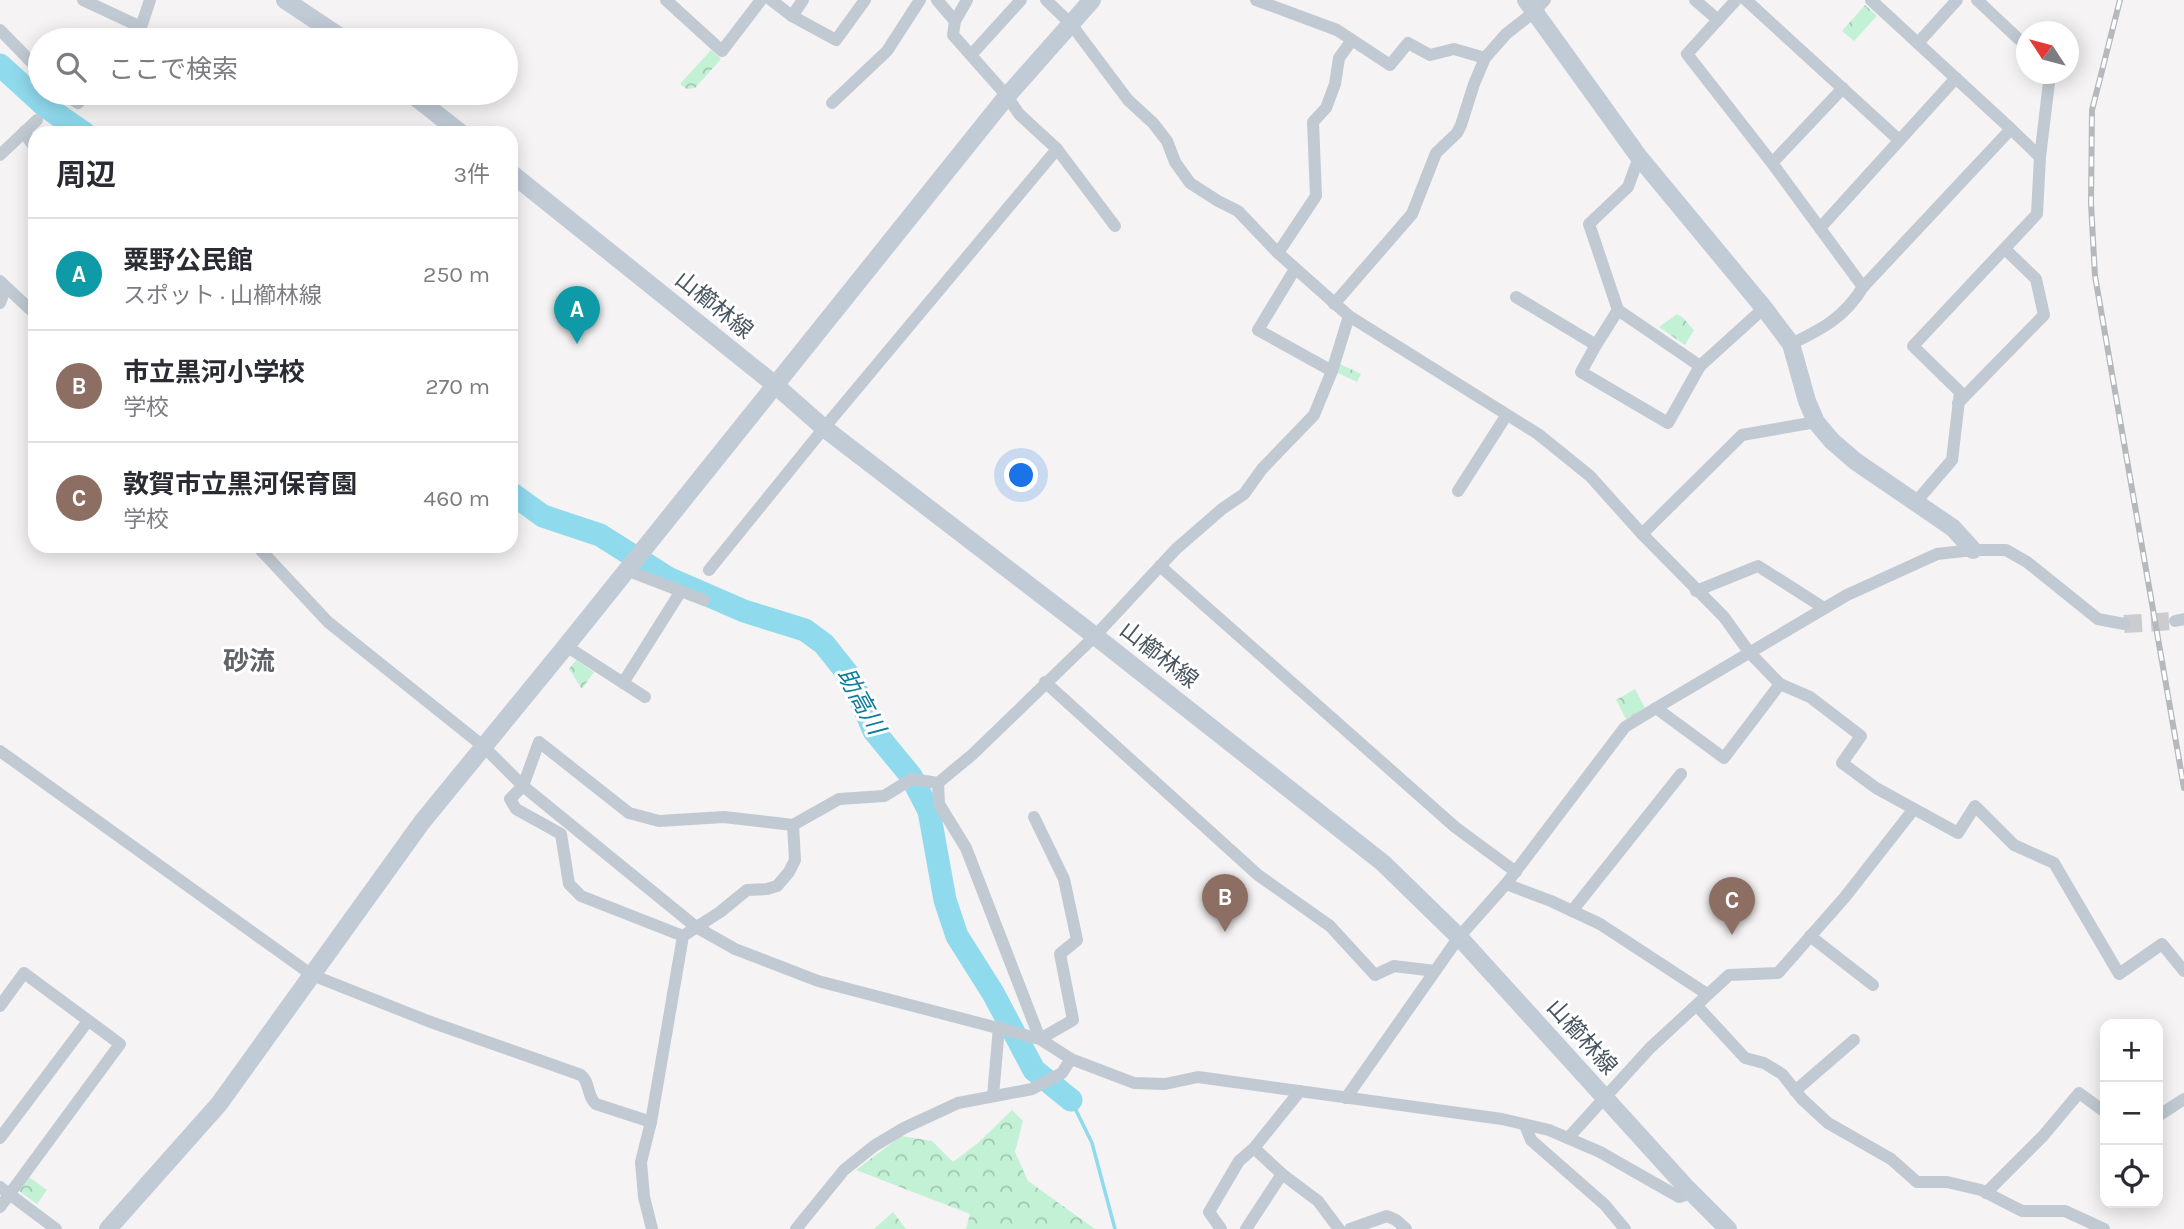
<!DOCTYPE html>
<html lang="ja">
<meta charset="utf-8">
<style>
:root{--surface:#fff;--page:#f2f2f3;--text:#2b2b33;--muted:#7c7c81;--line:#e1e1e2;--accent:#0b8043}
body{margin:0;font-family:Karla,"Noto Sans JP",sans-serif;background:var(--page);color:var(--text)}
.controls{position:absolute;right:21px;bottom:21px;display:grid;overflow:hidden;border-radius:14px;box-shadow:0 4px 18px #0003}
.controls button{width:63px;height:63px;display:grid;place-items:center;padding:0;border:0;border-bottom:2px solid var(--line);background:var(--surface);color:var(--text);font:35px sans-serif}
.compass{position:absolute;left:2016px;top:21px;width:63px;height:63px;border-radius:50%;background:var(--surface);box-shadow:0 4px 18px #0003;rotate:306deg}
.you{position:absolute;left:1022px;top:476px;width:24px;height:24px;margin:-18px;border:5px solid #fff;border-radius:50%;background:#1a73e8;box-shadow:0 0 0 10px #1a73e833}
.badge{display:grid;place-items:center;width:46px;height:46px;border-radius:50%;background:var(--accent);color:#fff;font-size:23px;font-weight:700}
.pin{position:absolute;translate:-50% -58px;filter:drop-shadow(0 2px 4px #0008)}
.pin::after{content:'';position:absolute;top:37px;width:24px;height:21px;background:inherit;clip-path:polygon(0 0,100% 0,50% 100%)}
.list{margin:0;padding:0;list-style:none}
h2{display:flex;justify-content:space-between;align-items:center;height:91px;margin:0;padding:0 28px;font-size:30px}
h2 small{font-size:23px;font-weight:400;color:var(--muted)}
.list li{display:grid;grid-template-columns:46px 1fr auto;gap:21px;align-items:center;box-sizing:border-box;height:112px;padding:0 28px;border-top:2px solid var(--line)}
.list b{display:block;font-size:26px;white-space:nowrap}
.list p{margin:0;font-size:23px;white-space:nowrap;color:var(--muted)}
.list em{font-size:23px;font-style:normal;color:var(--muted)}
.icon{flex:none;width:38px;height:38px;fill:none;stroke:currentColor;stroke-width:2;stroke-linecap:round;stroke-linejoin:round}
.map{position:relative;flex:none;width:2184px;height:1229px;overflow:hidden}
.search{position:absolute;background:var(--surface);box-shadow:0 4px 18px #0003;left:28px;top:28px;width:490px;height:77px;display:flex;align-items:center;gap:18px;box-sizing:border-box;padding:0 24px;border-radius:38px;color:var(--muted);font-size:26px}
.panel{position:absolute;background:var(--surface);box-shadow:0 4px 18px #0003;left:28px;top:126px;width:490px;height:427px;border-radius:21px}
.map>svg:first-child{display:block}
.forest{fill:url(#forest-crowns)}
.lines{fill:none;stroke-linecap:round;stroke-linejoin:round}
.stream{stroke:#90daee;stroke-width:3.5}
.river{stroke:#90daee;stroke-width:23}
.secondary-tunnel{stroke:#caccce;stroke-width:18;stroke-dasharray:18 9;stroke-linecap:butt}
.street{stroke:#c1cad2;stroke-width:12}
.secondary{stroke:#c1cbd6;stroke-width:18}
.rail-casing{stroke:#b5b8bd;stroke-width:6}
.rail{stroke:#fff;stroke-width:3.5;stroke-dasharray:10;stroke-linecap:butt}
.labels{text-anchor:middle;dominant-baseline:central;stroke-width:6;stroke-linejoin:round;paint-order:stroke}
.street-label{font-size:23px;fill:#4a5661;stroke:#fff}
.water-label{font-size:24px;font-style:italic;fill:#0c7c9b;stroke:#fff}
.quarter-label{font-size:26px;font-weight:bold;fill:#5f6368;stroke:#fff}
</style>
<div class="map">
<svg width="2184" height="1229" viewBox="0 0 2184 1229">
<defs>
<pattern id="forest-crowns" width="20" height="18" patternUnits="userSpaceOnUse" patternTransform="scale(1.75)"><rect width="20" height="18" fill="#c3f1d5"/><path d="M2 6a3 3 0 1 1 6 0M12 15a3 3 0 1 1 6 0" fill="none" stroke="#a0c6b0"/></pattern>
</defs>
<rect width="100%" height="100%" fill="#f5f3f3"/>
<g class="forest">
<polygon points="1865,5 1877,16 1854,41 1842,31"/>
<polygon points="711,50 721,59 695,88 687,89 680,84"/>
<path d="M1677,314C1687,319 1687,324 1694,330L1685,345L1659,327Z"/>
<polygon points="1338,363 1361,374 1357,382 1336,372"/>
<polygon points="576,660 594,672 582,689 569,669"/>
<polygon points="1635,689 1645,708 1626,719 1616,700"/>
<polygon points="1012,1110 1023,1121 1015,1152 1028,1181 1095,1229 966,1229 970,1214 856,1170 901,1136 932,1141 953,1162 978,1143"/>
<polygon points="29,1177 47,1190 37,1204 19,1191"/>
<polygon points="893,1212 906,1229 874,1229"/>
</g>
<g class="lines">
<polyline class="stream" points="1071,1100 1092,1143 1115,1229"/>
<g class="river">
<polyline points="0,65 45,106 84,133"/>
<polyline points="511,493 543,516 600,535 668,578 744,611 805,630 824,644 851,678 874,731 911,776 929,811 945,900 957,936 993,993 1034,1070 1071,1100"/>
</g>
<polyline class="secondary-tunnel" points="2124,624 2175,621"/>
<g class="street">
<polyline points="83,0 141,27"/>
<polyline points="666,0 722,51 761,0"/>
<polyline points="771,0 792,16 803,0"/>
<polyline points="937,0 955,21"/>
<polyline points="967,0 955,21 953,35 1007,96 1019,114 1057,149 1115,226"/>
<polyline points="1046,0 1071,24 1128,100 1153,123 1167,141 1175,162 1190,183 1218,201 1238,211 1278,253 1349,316 1538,434 1590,476 1642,534 1724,617 1749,652 1780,684 1810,697 1861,736 1842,763 1876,788 1958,833 1975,806 2014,845 2054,863 2119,974 2162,944 2184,971"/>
<polyline points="1256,0 1337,30 1390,65 1408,43 1430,55 1454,49 1485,58"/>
<polyline points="1695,0 1718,20"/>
<polyline points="1736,0 1687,54 1772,163 1863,287"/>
<polyline points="1746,0 1899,140"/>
<polyline points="1977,0 2026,46"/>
<polyline points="792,16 836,40 865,0"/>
<polyline points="0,30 40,71"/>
<polyline points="130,40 141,27 150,0"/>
<polyline points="1918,43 1957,0"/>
<polyline points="971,55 1021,0"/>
<polyline points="63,93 78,103 87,93"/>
<polyline points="832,103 887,51 920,0"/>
<polyline points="2011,129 2040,157"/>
<polyline points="24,132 35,148"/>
<polyline points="0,155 37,120"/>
<polyline points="1772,163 1843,88"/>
<polyline points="1820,228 1956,78"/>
<polyline points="1278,253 1316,196 1313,122 1326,108 1335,84 1339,58 1352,40"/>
<polyline points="1295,269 1258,330 1332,371"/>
<polyline points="0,281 35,314"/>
<polyline points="1516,297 1596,345 1581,372 1668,423 1700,366 1618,310 1589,224 1628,187 1639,157"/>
<polyline points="0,303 6,287"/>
<polyline points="1334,304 1412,214 1436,153 1457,133 1461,125 1474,84 1485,58 1506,34 1534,12 1545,0"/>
<path d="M1791,344C1822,329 1844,318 1863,287L2011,129L1871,0"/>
<polyline points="1596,345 1618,310"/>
<polyline points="1700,366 1764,308"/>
<polyline points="1958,403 2044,315 2036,279 2005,249"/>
<polyline points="1458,491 1506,416"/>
<polyline points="1915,503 1952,460 1960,392 1913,346 2037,214 2040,157 2050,74"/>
<polyline points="1642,534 1742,435 1816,422"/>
<polyline points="257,546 328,622 483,746 523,786 696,927 735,949 818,981 1040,1039 1071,1059 1134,1083 1165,1084 1198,1077 1502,1119 1549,1130 1600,1152 1679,1197 1692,1193"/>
<polyline points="1160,566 1455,827 1516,872"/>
<polyline points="626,570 704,600"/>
<polyline points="709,570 824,428 1057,149"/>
<polyline points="1696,591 1758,566 1824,608"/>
<polyline points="2175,621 2184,619"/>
<polyline points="566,646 645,697"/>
<polyline points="1045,682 1258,875 1330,926 1375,975 1394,966 1435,971"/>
<polyline points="623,683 681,591"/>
<polyline points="1656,708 1724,758 1780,684"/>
<path d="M0,751L312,975L428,1021L581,1075C590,1082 587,1097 596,1104L651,1122"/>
<polyline points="938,783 939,804 966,848 1040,1039 1073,1020 1060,954 1077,940 1064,879 1034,817"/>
<polyline points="1506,884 1551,901 1600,924 1707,994"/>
<polyline points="1572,911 1681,774"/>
<polyline points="683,936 581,896 569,884 561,834 516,809 510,799 523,786 539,742 629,813 659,821 724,817 793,825 839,799 884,796 912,779 938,783 973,754 1095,636 1176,549 1222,509 1244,494 1262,469 1314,415 1332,371 1349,316"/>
<polyline points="1810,936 1873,985"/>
<polyline points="0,1006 24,973 120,1044 0,1207"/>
<polyline points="1697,1006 1745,1058 1764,1063 1782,1074 1802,1099 1828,1123 1891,1159 1917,1182 1947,1182 1981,1190 2022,1211 2065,1211 2104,1229"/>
<polyline points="1795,1091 1854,1040"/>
<polyline points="993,1096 999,1027"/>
<polyline points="1346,1098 1459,937 1506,884 1625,727 1656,708 1847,595 1937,554 1973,550 2006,550 2027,562 2098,619 2124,624"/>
<polyline points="2158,1116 2184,1099"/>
<polyline points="1525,1125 1531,1140 1605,1205 1625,1229"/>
<polyline points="0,1138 88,1021"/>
<polyline points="1568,1138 1650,1048 1729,975 1778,973 1845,897 1913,810"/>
<polyline points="1282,1174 1318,1201 1339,1229"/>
<polyline points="0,1187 56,1229"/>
<polyline points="1986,1193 2043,1136 2079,1093 2105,1112"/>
<polyline points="652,1229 644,1197 641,1162 651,1122 683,936 720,912 747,890 767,889 777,886 789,872 795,860 793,825"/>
<polyline points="796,1229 844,1170 874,1146 904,1128 958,1103 1032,1089 1062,1073 1071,1059"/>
<polyline points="1221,1229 1209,1212 1239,1161 1254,1148"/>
<polyline points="1246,1229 1282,1174 1254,1148 1300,1091"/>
<polyline points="1350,1229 1387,1216 1396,1220 1406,1229"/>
</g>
<g class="secondary">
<polyline points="285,0 345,40"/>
<polyline points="1526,0 1639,157 1764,308 1791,344 1807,401 1816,422 1832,441 1855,461 1953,528 1973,550"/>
<polyline points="410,93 461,133"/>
<polyline points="511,173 774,384 824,428 1095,636 1383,863 1459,937 1685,1186 1728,1229"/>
<polyline points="108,1229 219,1104 422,822 566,646 1007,96 1092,0"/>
</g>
<defs>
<polyline id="rail" points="2120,0 2092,110 2091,203 2095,276 2184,788"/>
</defs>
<use href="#rail" class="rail-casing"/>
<use href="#rail" class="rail"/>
</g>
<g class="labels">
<g class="street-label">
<text transform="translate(714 305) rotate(39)">山櫛林線</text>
<text transform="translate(1159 655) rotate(38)">山櫛林線</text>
<text transform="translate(1582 1037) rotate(48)">山櫛林線</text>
</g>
<g class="water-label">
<text transform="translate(861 701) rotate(61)">助高川</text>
</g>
<g class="quarter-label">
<text x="249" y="661">砂流</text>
</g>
</g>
</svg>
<div class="controls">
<button>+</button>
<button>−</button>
<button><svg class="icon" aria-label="locate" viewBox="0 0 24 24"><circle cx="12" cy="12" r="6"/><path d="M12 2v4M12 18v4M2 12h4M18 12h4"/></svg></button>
</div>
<svg class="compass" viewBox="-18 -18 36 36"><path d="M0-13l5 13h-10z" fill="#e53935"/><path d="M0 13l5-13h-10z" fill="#7c7c81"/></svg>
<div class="you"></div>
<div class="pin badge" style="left:577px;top:344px;background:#0f9aa8">A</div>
<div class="pin badge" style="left:1225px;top:932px;background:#8d6e63">B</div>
<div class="pin badge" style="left:1732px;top:935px;background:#8d6e63">C</div>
<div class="search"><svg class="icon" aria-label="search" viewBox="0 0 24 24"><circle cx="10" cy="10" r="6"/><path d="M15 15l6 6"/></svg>ここで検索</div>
<section class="panel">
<h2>周辺<small>3件</small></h2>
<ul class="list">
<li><span class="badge" style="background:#0f9aa8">A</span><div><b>粟野公民館</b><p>スポット · 山櫛林線</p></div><em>250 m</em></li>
<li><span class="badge" style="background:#8d6e63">B</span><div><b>市立黒河小学校</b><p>学校</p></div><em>270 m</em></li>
<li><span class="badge" style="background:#8d6e63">C</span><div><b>敦賀市立黒河保育園</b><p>学校</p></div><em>460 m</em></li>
</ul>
</section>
</div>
